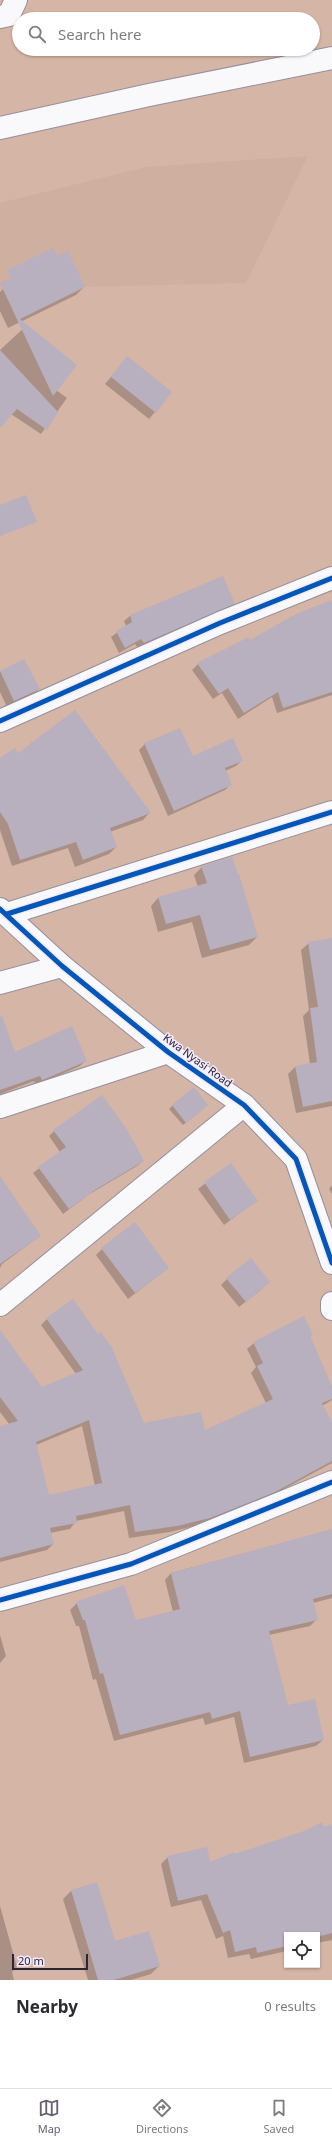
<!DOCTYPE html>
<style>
:root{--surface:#fff;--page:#f2f2f3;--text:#2b2b33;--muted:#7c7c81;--line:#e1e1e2;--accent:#676072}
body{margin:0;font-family:"Noto Sans",sans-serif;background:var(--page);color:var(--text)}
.controls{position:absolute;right:12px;bottom:12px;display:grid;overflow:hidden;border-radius:0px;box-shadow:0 1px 3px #0004}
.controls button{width:36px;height:36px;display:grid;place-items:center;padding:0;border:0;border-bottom:1px solid var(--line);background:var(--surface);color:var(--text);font:20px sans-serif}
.scale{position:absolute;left:12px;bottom:10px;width:76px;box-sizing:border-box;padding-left:4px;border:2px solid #2b2534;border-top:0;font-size:11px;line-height:14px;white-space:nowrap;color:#2b2534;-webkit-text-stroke:3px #f2eaff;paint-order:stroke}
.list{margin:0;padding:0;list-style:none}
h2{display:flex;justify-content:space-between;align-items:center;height:52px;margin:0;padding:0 16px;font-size:17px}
h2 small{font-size:13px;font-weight:400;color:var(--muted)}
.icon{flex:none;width:22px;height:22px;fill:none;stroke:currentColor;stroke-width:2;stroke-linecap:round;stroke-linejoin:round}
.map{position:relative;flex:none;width:332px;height:1980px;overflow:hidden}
.search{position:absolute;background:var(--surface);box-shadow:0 1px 3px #0004;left:12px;right:12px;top:12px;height:44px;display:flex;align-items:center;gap:10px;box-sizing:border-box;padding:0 14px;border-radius:22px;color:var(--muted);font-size:15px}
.sheet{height:108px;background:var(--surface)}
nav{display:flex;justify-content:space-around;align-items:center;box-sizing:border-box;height:56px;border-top:1px solid var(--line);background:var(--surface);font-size:11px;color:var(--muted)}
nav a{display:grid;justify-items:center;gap:2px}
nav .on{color:var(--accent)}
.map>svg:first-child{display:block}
.green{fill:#d5b5a5;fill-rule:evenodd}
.forest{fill:#cfafa0}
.shadow{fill:#0003;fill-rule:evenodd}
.building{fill:#b8afbf;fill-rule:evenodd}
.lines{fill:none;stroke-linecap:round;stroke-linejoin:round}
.minor-casing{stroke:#948f9e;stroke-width:24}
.minor{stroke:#f9f8fb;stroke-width:22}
.cycleway-casing{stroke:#f2eaff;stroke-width:8}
.cycleway{stroke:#0057b8;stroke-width:5}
.labels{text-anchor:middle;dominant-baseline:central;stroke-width:3;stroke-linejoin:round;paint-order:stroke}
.street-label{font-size:11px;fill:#2b2534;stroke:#f2eaff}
</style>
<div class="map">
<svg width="332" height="1980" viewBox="0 0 332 1980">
<rect width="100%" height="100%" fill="#d7cfe4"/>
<path class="green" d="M0,0H332V1980H0ZM19,19H313V49H19ZM287,1935H317V1965H287Z"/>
<polygon class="forest" points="308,156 246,283 0,289 0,203 146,167"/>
<g class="shadow">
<polygon points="57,257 84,287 76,295 8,328 0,311 0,292 20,269"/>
<polygon points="27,325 56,390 67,398 41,434 11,414 0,427 0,350"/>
<polygon points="127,358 155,412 149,419 105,384"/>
<polygon points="234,603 228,609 138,648 135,644 119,653 111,637 126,626 124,621 130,616"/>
<polygon points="332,607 332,695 277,713 272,697 238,719 222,693 213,699 192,670 198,664 248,638 249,641"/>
<polygon points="24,660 39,689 33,695 7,707 0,692 0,672"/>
<polygon points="145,744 192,757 242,760 236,766 225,771 231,784 225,790 168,816 139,750"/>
<polygon points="17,754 150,812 143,820 110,832 116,847 109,854 75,867 68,848 12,866 0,830 0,759"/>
<polygon points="202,867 257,937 249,945 202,958 192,922 158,932 151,906 158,898 198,887 194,875"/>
<polygon points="332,939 332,1106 296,1113 288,1074 295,1067 310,1064 303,1016 309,1010 301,950 309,943"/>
<polygon points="0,1046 15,1053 86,1060 80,1066 36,1085 34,1081 0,1094"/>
<polygon points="173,1105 204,1108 183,1125 169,1109"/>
<polygon points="54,1131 143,1161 137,1166 88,1195 63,1214 33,1173 60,1152 49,1136"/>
<polygon points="231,1164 256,1201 224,1225 198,1189"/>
<polygon points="0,1178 40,1236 2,1264 0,1268"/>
<polygon points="332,1185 332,1194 329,1189"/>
<polygon points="102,1249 168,1268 128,1299 96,1255"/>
<polygon points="227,1279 263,1288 239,1307 221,1285"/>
<path d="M47,1319L143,1424L204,1432L266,1403L251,1373L256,1367L247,1349L254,1343L312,1334L310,1337L332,1388V1400L322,1406L332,1424V1463L265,1499L203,1524L170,1532L129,1538L124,1511L76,1521L70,1529L50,1533L53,1544L47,1550L0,1562V1427L9,1424L0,1412V1343L41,1389L76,1374L41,1325ZM82,1426L95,1486L48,1496L36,1445Z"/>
<polygon points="332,1530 332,1598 313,1603 317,1619 310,1626 269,1635 287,1707 323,1740 316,1746 244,1763 234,1717 205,1725 203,1718 114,1741 96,1679 93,1680 79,1626 76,1626 70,1610 77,1603 135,1621 173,1612 165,1580 171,1573"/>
<polygon points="0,1635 6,1656 0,1663"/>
<polygon points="332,1825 332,1940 317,1943 317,1935 287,1935 287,1951 251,1959 249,1954 228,1958 223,1936 216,1939 201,1900 171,1907 161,1864 168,1857 210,1864"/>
<polygon points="96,1884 114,1942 159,1966 151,1974 131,1980 88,1980 63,1899 71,1891"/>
<polygon points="0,1906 17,1967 12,1972 14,1980 0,1980"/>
</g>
<g class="building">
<polygon points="53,248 57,256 68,251 85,287 20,319 77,365 53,396 0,283 11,278 7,270"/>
<polygon points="0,350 58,412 47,430 17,409 0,428"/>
<polygon points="127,356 172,392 156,413 111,377"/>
<polygon points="26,495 37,522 0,536 0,505"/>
<polygon points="223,576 235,604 144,643 141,639 125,648 116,631 132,622 130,615"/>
<polygon points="332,600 332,692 283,708 278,692 244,713 228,688 219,694 197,663 249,637 250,640 296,614"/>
<polygon points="24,659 40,689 14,701 0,671"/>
<polygon points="75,710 151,813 110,828 117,847 83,860 76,842 20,860 8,824 0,812 0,758 15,748 18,753"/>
<polygon points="180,728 193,756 233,738 243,761 225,768 232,785 174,811 144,743"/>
<polygon points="232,857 238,874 239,874 258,937 210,950 200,915 166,924 158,897 207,883 201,866"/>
<polygon points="332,938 332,1101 303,1107 295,1066 317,1062 310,1008 318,1007 308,942"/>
<polygon points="2,1016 15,1052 72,1026 87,1061 45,1079 42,1080 40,1076 0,1090 0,1017"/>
<polygon points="194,1087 208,1105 186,1123 172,1105"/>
<polygon points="102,1095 126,1128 144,1161 95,1190 69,1209 38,1167 66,1147 53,1130"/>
<polygon points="231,1163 258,1201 230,1220 204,1182"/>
<polygon points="0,1176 41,1236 0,1264"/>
<polygon points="135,1222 169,1268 135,1293 101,1248"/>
<polygon points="251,1258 270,1282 246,1302 226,1278"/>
<path d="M73,1299L98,1334L101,1332L112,1348L144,1423L201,1412L205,1430L273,1399L257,1366L263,1363L253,1342L304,1316L313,1335L310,1336L332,1386V1399L322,1403L332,1422V1461L273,1493L210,1518L177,1526L135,1532L130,1505L76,1516L77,1523L50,1528L54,1544L0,1558V1426L18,1421L0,1397V1330L42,1387L83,1370L46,1318ZM89,1420L102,1483L49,1495L36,1442Z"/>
<polygon points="332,1529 332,1594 313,1599 318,1620 269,1631 288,1705 315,1699 324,1740 250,1757 240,1711 212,1719 210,1712 120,1735 103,1673 100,1674 85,1620 83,1620 76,1602 124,1585 136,1620 180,1609 171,1573"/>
<polygon points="322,1822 324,1827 332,1824 332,1933 317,1937 317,1935 287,1935 287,1946 257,1953 256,1947 235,1952 230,1930 223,1933 207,1894 178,1901 167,1856 207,1847 210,1862 234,1852 235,1854 304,1831"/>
<polygon points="97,1882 115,1941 149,1931 160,1966 114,1980 98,1980 71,1890"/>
</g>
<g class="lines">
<defs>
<g id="minor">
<polyline points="0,17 9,15 16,0"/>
<polyline points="0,128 149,95 332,58"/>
<polyline points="0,721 220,623 332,578"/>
<polyline points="0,909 62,966 168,1052 244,1105 296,1159 332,1263"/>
<polyline points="7,914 332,812"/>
<polyline points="0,983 62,966"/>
<polyline points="0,1107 168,1052"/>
<polyline points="332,1303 332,1309"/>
<polyline points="0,1305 244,1105"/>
<polyline points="0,1600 131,1564 332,1482"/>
</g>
</defs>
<use href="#minor" class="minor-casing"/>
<use href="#minor" class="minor"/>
<defs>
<g id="cycleway">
<polyline points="0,721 220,623 332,578"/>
<polyline points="0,909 62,966 168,1052 244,1105 296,1159 332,1263"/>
<polyline points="7,914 332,812"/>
<polyline points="0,1600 131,1564 332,1482"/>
</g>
</defs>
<use href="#cycleway" class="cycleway-casing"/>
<use href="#cycleway" class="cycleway"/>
</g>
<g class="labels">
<g class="street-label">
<text transform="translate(198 1060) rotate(36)">Kwa Nyasi Road</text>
</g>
</g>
</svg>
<div class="controls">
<button><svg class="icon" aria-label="locate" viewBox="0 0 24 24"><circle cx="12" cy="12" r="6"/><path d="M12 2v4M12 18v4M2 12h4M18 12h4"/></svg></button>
</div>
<div class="scale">20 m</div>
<div class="search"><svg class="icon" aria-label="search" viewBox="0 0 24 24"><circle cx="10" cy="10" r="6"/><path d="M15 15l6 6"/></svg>Search here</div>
</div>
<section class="sheet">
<h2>Nearby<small>0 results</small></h2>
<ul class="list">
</ul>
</section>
<nav>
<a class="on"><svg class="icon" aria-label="map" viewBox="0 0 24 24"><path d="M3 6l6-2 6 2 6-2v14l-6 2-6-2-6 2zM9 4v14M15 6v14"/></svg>Map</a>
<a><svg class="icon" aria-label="directions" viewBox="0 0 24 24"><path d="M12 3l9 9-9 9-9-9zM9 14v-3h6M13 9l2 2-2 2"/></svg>Directions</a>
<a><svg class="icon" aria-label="saved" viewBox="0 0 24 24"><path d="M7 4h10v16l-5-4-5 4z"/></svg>Saved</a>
</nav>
